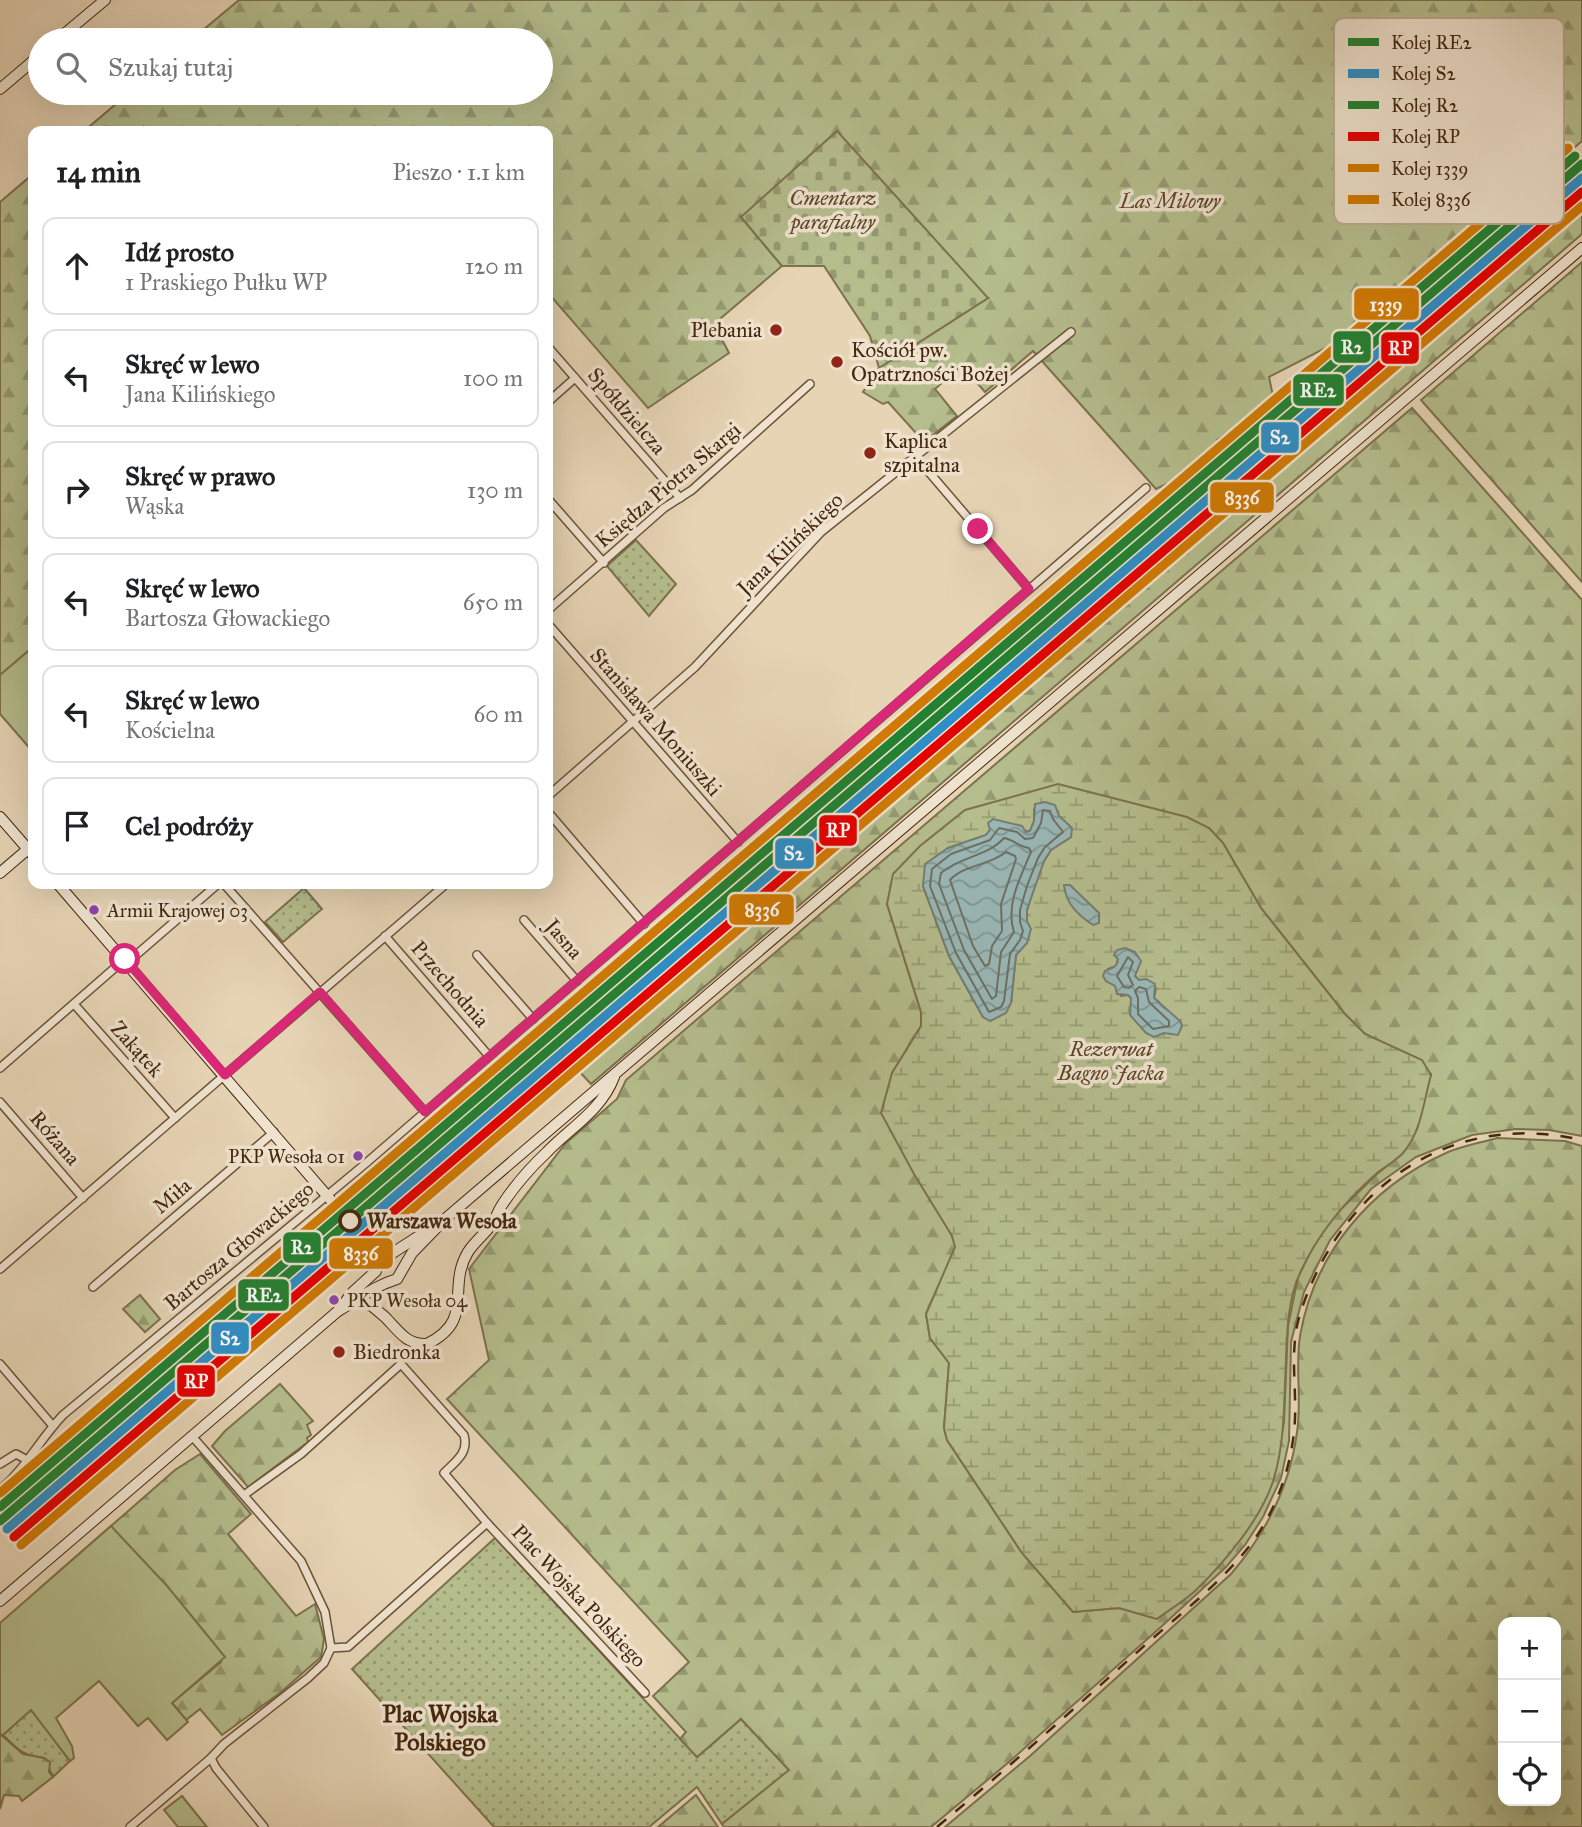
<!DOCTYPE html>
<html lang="pl">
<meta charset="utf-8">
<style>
:root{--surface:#fff;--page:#f6f6f6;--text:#202124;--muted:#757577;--line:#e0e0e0}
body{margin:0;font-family:"IM FELL Great Primer",serif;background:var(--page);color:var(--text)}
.controls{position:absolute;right:21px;bottom:21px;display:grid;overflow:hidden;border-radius:14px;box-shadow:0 7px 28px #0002}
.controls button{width:63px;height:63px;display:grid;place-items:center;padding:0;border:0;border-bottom:2px solid var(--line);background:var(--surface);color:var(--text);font:35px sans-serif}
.stop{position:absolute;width:21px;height:21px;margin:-16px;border:5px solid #db2777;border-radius:50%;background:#fff}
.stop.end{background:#db2777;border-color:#fff;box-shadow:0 2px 7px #0008}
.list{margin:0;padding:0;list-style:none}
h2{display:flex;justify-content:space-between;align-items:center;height:91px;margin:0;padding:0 28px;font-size:30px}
h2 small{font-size:23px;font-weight:400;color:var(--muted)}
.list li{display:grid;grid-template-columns:46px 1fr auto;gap:21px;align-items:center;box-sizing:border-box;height:98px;margin:0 14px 14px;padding:0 14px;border:2px solid var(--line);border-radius:14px}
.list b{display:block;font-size:26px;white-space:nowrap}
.list p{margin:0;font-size:23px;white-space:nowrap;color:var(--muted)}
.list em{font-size:23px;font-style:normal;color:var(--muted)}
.icon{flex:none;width:38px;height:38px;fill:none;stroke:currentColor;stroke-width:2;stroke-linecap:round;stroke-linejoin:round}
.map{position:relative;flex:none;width:1582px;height:1827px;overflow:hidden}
.search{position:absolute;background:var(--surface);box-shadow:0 7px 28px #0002;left:28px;top:28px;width:525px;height:77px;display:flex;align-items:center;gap:18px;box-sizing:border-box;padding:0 24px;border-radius:38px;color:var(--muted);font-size:26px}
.panel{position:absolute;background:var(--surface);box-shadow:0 7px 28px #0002;left:28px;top:126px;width:525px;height:763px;border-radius:14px}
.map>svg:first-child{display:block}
.green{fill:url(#green-dots);stroke:#7c724d;stroke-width:2}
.forest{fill:url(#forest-firs);stroke:#7c724d;stroke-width:2;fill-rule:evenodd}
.wetland{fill:url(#wetland-marsh);stroke:#7c724d;stroke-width:2;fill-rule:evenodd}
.cemetery{fill:url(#cemetery-stones);stroke:#7c724d;stroke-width:2}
.pitch{fill:#b5bd8d;stroke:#7c724d;stroke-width:2}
.water{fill:url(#water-waves);stroke:#777d72;stroke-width:2}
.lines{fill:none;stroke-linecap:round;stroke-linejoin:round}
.shore{stroke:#6e6f62;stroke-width:2}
.street-casing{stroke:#6c5237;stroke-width:10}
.secondary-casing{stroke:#44270d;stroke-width:12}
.street{stroke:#efe3cf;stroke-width:7}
.secondary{stroke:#efe3cf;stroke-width:10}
.rail{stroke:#44270d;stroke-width:2.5;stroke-dasharray:12 12;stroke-linecap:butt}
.rail-1-casing{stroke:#efe3cf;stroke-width:14}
.rail-2-casing{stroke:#efe3cf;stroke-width:14}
.rail-3-casing{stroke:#efe3cf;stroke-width:14}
.rail-4-casing{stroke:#efe3cf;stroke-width:14}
.rail-5-casing{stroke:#efe3cf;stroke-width:14}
.rail-6-casing{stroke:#efe3cf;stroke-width:14}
.rail-1{stroke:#238132;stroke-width:9}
.rail-2{stroke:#2e8ec7;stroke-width:9}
.rail-3{stroke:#238132;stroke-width:9}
.rail-4{stroke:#e50000;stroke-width:9}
.rail-5{stroke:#d07a03;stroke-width:9}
.rail-6{stroke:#d07a03;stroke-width:9}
.route{stroke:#db2777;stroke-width:9}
.poi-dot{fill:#8f2418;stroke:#efe3cf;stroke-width:2.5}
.bus-dot{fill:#8e44ad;stroke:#efe3cf;stroke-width:2.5}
.stop-dot{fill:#efe3cf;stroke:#44270d;stroke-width:3.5}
.labels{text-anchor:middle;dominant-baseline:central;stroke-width:7;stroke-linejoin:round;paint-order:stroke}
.bus-label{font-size:19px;fill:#44270d;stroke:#efe3cf;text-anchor:start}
.park-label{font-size:21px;font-style:italic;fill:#5b4527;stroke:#efe3cf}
.poi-label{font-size:21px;fill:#44270d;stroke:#efe3cf;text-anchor:start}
.street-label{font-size:21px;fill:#44270d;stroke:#efe3cf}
.stop-label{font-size:21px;font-weight:bold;fill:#44270d;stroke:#efe3cf;text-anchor:start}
.quarter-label{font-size:24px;font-weight:bold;fill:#44270d;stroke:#efe3cf}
.key{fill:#efe3cf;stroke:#bcab95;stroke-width:2}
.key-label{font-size:19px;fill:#44270d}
.line-badge{stroke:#efe3cf;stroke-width:2.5}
.badge-label{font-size:19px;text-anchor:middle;font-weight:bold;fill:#fff}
</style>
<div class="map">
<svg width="1582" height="1827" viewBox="0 0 1582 1827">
<defs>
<pattern id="green-dots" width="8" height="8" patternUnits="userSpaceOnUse" patternTransform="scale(1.75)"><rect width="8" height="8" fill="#b5bd8d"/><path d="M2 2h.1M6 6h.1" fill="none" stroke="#959a72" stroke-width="1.8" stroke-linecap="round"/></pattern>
<pattern id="forest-firs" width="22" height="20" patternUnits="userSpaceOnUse" patternTransform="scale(1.75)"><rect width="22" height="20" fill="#b5bd8d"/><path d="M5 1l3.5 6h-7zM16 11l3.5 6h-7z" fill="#959a72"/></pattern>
<pattern id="wetland-marsh" width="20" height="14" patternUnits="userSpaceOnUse" patternTransform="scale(1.75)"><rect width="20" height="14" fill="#b5bd8d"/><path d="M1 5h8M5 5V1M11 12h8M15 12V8" fill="none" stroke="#959a72"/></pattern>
<pattern id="cemetery-stones" width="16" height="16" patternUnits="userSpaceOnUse" patternTransform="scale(1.75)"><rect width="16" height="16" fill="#b5bd8d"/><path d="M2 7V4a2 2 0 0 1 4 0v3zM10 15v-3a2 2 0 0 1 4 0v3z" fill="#959a72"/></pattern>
<pattern id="water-waves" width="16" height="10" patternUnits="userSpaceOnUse" patternTransform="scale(1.75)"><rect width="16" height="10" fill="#99b7b6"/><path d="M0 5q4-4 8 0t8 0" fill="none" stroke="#7e9592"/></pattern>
</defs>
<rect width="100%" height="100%" fill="#e6d4b5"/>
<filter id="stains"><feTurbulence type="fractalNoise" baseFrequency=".00286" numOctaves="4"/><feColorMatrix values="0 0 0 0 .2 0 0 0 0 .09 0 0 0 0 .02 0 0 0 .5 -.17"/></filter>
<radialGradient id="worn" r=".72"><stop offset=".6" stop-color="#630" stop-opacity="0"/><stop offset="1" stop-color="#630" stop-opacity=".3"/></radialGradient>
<g class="green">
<polygon points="636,540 676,584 649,616 607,566"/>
<polygon points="304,888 322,909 283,942 265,922"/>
<polygon points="495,1538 697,1757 741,1719 790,1771 722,1824 697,1787 649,1827 494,1827 352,1669"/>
<path d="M31,1709L70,1761L53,1777L44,1758C21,1755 18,1749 3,1735Z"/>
</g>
<g class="forest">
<polygon points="239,0 1582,0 1582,141 1363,329 1269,377 1274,401 1217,440 1215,457 1201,468 1156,489 1033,351 985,392 962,365 935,389 957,416 924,442 888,402 883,404 863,392 879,368 988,298 741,217 782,266 714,324 729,353 648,408 548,293 548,131 84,131 129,93 541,93 541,40 191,40"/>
<polygon points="33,174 33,647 0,675 0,202"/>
<polygon points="1582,181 1582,234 591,1084 566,1057 1173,540 1187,534 1454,305 1475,281 1480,269"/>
<polygon points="1582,262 1582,582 1421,400"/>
<path d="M1412,408L1582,600V1136L1549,1130L1516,1129L1472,1135L1416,1157L1371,1189L1330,1240L1304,1292L1291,1342L1289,1441L1281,1478L1263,1517L1245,1545L1226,1567L1162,1626L1009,1762L931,1827H724L722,1824L789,1770L741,1719L697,1757L680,1739L686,1732L653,1696L689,1662L447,1399L489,1360L469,1269L565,1144L617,1099L626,1080ZM1209,828L1223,843L1261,908L1345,1014L1365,1034L1390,1046L1431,1074L1417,1129L1403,1153L1377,1174L1332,1218L1313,1247L1298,1277L1288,1326L1284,1422L1274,1479L1261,1507L1241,1538L1216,1569L1157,1619L1119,1608L1073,1612L1022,1553L947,1440L944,1428L949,1363L930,1338L926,1314L956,1247L892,1073L921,1026V1012L887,904Z"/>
<path d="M1497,1138L1565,1141L1582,1146V1827H945L1030,1756L1231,1574C1266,1533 1290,1486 1297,1432C1302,1401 1295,1367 1300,1336C1314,1254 1370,1187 1446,1153C1461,1146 1480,1143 1497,1138ZM1503,1622H1556V1801H1503Z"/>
<polygon points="140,1295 160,1319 145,1332 123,1309"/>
<polygon points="280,1384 313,1421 307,1425 311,1435 307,1438 308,1442 248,1487 212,1446 225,1431"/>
<polygon points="200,1454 251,1514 228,1534 296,1616 315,1604 324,1639 321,1657 280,1693 222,1735 200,1709 186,1720 172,1703 221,1662 39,1589 175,1470"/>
<polygon points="0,1734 23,1754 44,1758 50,1762 49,1772 53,1777 22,1801 19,1796 4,1795 0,1809"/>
<polygon points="696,1795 718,1827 658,1827"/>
</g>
<path class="wetland" d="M1058,784L1187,817L1209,828L1223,843L1261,908L1345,1014L1365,1034L1422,1060L1431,1075C1424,1100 1421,1134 1402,1154C1395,1161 1385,1167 1377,1173C1344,1202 1318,1233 1300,1273C1285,1305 1287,1349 1285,1383C1284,1415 1283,1448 1274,1478C1263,1517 1224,1563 1195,1591C1184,1601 1169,1610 1157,1619L1119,1608L1073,1612L1022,1553L947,1440L944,1428L949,1363L930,1338L926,1314L955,1247L952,1236L914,1174L881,1113L892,1073L921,1026V1012L887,904L893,874L920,846L965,810ZM1034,810L1071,837L1051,850L1044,861L1033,888L1027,910L1026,943L1016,955L1011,1003L983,1017L949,956L923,886L948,848L986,835L990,830L1030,831L1034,821ZM1118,959L1139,980L1156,988L1154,998L1159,1002L1164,1033L1154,1037L1131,998L1128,995L1121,996L1115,985L1106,981L1108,969L1116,966Z"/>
<polygon class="cemetery" points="837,131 988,298 879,368 870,336 824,266 782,266 741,217"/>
<g class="pitch">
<polygon points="33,647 33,752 0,714 0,675"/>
<polygon points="111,1526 168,1587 225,1657 172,1703 188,1722 167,1740 148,1718 138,1726 99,1681 56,1718 72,1746 74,1758 70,1761 31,1710 3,1735 0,1734 0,1623"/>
<polygon points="182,1796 207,1827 178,1827 164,1810"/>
</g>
<g class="water">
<polygon points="1045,802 1055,805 1059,816 1072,828 1071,837 1051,850 1044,861 1027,910 1027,921 1031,929 1027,943 1016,955 1011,1003 1006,1013 990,1021 983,1017 949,956 923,886 925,864 948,848 986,835 990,830 988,823 993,819 1022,826 1026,832 1030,831 1034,821 1035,804"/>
<path d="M1064,885H1070L1099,913V923L1093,925C1078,915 1066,904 1064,885Z"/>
<path d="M1125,948L1135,952L1141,961L1135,976L1139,980L1146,979L1155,984L1154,998L1180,1021L1182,1026L1178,1035L1164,1033L1154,1037L1146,1033L1130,1015L1131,998L1128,995L1117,994L1115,986L1106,981L1103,976L1105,971C1112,968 1117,968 1118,959L1114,955L1117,950Z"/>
</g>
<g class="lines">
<g class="shore">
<polygon points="1043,810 1050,811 1053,819 1063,832 1045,847 1038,858 1027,886 1020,910 1020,922 1023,931 1020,940 1010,954 1004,1001 1001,1007 989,1012 956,953 930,886 932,869 951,854 990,840 999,828 1017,832 1025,839 1033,838 1041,823"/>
<path d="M1004,838C1013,839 1019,847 1029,848L1031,852C1021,876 1005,905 1014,932L1001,952L996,996L992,999L964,950L939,884L941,873C961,856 987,857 1004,838Z"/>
<path d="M1006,852L1015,856L1016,859L1001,904L1002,931L992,946L989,964L985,966L973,946L950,880C965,864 989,866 1006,852Z"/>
<polygon points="1128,957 1133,962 1128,975 1133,985 1129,988 1124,987 1117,976"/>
<polygon points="1139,987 1146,989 1149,1002 1169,1021 1169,1026 1153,1029 1138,1014 1138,998 1135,991"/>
</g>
<defs>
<g id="street">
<polyline points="548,347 680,498"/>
<polyline points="548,402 575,378"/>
<polyline points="916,457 1029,589"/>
<polyline points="548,499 604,563"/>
<polyline points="548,610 664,508 692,490 810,384"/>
<polyline points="548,624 738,842"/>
<polyline points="548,796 695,667 821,532 1071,332"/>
<polyline points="548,812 644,924"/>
<polyline points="224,884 425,1112"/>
<polyline points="524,920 577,981"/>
<polyline points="385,936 489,1056"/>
<polyline points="477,955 533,1019"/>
<polyline points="128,962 218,884"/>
<polyline points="74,1004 175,1118"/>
<polyline points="0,1068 125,959"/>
<polyline points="0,1102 83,1198"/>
<polyline points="0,1269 446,884"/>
<polyline points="93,1287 274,1132"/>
<polyline points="0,1364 53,1426"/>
<polyline points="0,1464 16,1454 29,1461"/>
<path d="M0,1490C26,1468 40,1439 63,1415L365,1164L1146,488"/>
<path d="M244,1495L301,1454L401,1364L464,1435C469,1453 456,1461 444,1473L487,1523L645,1693"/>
<polyline points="331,1648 348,1647 487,1523"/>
<polyline points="211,1758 216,1768 264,1827"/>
<polyline points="130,1827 211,1758 224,1744 308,1678 324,1663 331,1648 325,1612 301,1561 192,1436"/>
</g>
<g id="secondary">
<polyline points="57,40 105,0"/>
<polyline points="0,89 40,55"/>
<polyline points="0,817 33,855"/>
<polyline points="0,873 28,849"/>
<polyline points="58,884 360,1234 387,1254"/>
<polyline points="362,1237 376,1263"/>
<polyline points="391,1254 433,1227"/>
<path d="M357,1295C367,1302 376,1309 385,1317C398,1330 406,1345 427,1344C476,1320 446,1288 468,1252C474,1242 485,1234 492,1224C496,1218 498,1211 502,1205C515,1185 530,1168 547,1152C571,1127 601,1111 614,1077"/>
<path d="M338,1311C359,1299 374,1286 397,1279L412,1253L445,1219L1582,248"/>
<polyline points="0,1601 338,1311 353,1292 376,1271"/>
</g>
</defs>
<use href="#street" class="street-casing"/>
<use href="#secondary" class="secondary-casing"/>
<use href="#street" class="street"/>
<use href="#secondary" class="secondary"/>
<path class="rail" d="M937,1827C1008,1768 1076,1707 1144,1646C1181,1613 1224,1581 1254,1540C1276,1509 1290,1470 1294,1432C1298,1397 1290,1362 1297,1326C1302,1303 1313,1279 1324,1258C1378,1162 1474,1115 1582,1140"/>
<defs>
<polyline id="rail-1" points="0,1521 1582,164"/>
<polyline id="rail-2" points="7,1529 1582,178"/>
<polyline id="rail-3" points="0,1507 1575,156"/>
<polyline id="rail-4" points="14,1537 1582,192"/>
<polyline id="rail-5" points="0,1493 1568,148"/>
<polyline id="rail-6" points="21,1545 1582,206"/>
</defs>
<use href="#rail-1" class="rail-1-casing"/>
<use href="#rail-2" class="rail-2-casing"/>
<use href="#rail-3" class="rail-3-casing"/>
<use href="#rail-4" class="rail-4-casing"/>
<use href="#rail-5" class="rail-5-casing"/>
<use href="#rail-6" class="rail-6-casing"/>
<use href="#rail-1" class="rail-1"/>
<use href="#rail-2" class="rail-2"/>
<use href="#rail-3" class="rail-3"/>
<use href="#rail-4" class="rail-4"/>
<use href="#rail-5" class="rail-5"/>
<use href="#rail-6" class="rail-6"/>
</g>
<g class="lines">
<polyline class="route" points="125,959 225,1075 320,992 425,1112 1029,589 978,529"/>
</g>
<g class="poi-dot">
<circle cx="776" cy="330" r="7"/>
<circle cx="837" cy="362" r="7"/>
<circle cx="870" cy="453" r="7"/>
<circle cx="339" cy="1352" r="7"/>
</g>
<g class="bus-dot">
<circle cx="94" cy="910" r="6"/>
<circle cx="358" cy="1156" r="6"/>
<circle cx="334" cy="1300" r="6"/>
</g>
<circle class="stop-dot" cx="350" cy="1221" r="10"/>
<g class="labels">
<g class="bus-label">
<text x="107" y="910">Armii Krajowej 03</text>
<text x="345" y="1156" text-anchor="end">PKP Wesoła 01</text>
<text x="347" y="1300">PKP Wesoła 04</text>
</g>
<g class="park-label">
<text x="833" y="198">Cmentarz<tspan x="833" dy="24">parafialny</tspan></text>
<text x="1170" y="201">Las Milowy</text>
<text x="1111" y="1049">Rezerwat<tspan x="1111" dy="24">Bagno Jacka</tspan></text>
</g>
<g class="poi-label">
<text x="762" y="330" text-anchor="end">Plebania</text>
<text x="851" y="350">Kościół pw.<tspan x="851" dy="24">Opatrzności Bożej</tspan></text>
<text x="884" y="441">Kaplica<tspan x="884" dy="24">szpitalna</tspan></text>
<text x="353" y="1352">Biedronka</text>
</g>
<g class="street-label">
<text transform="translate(627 411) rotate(49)">Spółdzielcza</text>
<text transform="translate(668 485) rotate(-40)">Księdza Piotra Skargi</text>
<text transform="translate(790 544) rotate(-44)">Jana Kilińskiego</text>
<text transform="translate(656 722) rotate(49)">Stanisława Moniuszki</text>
<text transform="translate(564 939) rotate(49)">Jasna</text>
<text transform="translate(450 984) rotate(49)">Przechodnia</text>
<text transform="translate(137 1049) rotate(48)">Zakątek</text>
<text transform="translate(55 1138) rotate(49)">Różana</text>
<text transform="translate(172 1196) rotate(-40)">Miła</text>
<text transform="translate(239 1246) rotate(-40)">Bartosza Głowackiego</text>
<text transform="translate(579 1596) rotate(47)">Plac Wojska Polskiego</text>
</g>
<g class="stop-label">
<text x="367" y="1221">Warszawa Wesoła</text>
</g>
<g class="quarter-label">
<text x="440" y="1714">Plac Wojska<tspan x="440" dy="28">Polskiego</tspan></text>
</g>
</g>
<rect x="1334" y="18" width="230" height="206" rx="10" class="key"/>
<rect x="1348" y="38" width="31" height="8" fill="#238132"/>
<rect x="1348" y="69" width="31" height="9" fill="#2e8ec7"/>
<rect x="1348" y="101" width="31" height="8" fill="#238132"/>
<rect x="1348" y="132" width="31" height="9" fill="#e50000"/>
<rect x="1348" y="164" width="31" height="8" fill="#d07a03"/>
<rect x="1348" y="195" width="31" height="9" fill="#d07a03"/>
<g class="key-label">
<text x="1391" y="49">Kolej RE2</text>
<text x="1391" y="80">Kolej S2</text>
<text x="1391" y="112">Kolej R2</text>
<text x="1391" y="143">Kolej RP</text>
<text x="1391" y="175">Kolej 1339</text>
<text x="1391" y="206">Kolej 8336</text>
</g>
<g class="line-badge">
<rect x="1353" y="287" width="67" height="34" rx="7" fill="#d07a03"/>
<rect x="1332" y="330" width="40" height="34" rx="7" fill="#238132"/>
<rect x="1380" y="331" width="40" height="34" rx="7" fill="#e50000"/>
<rect x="1292" y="373" width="53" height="34" rx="7" fill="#238132"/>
<rect x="1260" y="421" width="40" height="33" rx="7" fill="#2e8ec7"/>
<rect x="1209" y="481" width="66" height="33" rx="7" fill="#d07a03"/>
<rect x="818" y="814" width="40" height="33" rx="7" fill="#e50000"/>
<rect x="774" y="837" width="41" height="33" rx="7" fill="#2e8ec7"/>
<rect x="728" y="893" width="67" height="33" rx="7" fill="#d07a03"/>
<rect x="282" y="1231" width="40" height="33" rx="7" fill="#238132"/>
<rect x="328" y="1237" width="66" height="33" rx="7" fill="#d07a03"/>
<rect x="237" y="1278" width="53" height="34" rx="7" fill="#238132"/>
<rect x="210" y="1321" width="40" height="34" rx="7" fill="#2e8ec7"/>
<rect x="176" y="1364" width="40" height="34" rx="7" fill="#e50000"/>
</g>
<g class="badge-label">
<text x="1386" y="311">1339</text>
<text x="1352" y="354">R2</text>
<text x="1400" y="355">RP</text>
<text x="1318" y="397">RE2</text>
<text x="1280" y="444">S2</text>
<text x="1242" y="504">8336</text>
<text x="838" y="837">RP</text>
<text x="794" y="860">S2</text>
<text x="762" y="916">8336</text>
<text x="302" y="1254">R2</text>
<text x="361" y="1260">8336</text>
<text x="264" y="1302">RE2</text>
<text x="230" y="1345">S2</text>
<text x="196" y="1388">RP</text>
</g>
<rect width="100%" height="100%" filter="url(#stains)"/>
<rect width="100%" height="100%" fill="url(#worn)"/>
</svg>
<div class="controls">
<button>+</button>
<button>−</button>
<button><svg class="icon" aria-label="locate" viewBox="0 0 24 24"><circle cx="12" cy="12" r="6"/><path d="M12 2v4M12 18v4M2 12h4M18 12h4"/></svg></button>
</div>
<div class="stop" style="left:125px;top:959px"></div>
<div class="stop end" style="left:978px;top:529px"></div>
<div class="search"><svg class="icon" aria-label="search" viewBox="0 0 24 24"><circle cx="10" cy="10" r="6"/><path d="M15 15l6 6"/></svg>Szukaj tutaj</div>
<section class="panel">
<h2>14 min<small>Pieszo · 1.1 km</small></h2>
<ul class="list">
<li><svg class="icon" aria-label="ahead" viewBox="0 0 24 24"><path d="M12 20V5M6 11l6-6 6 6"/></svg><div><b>Idź prosto</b><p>1 Praskiego Pułku WP</p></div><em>120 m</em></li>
<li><svg class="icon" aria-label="left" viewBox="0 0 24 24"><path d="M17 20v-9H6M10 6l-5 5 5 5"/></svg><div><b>Skręć w lewo</b><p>Jana Kilińskiego</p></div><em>100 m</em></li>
<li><svg class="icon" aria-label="right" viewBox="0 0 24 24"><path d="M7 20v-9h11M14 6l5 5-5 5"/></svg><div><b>Skręć w prawo</b><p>Wąska</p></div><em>130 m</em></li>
<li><svg class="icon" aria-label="left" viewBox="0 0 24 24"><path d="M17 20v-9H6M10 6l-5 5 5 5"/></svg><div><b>Skręć w lewo</b><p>Bartosza Głowackiego</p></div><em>650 m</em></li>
<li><svg class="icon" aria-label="left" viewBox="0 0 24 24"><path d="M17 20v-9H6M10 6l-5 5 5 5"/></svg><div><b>Skręć w lewo</b><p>Kościelna</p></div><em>60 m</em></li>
<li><svg class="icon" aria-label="arrive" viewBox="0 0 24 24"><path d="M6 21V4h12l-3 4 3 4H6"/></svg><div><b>Cel podróży</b></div></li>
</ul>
</section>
</div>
